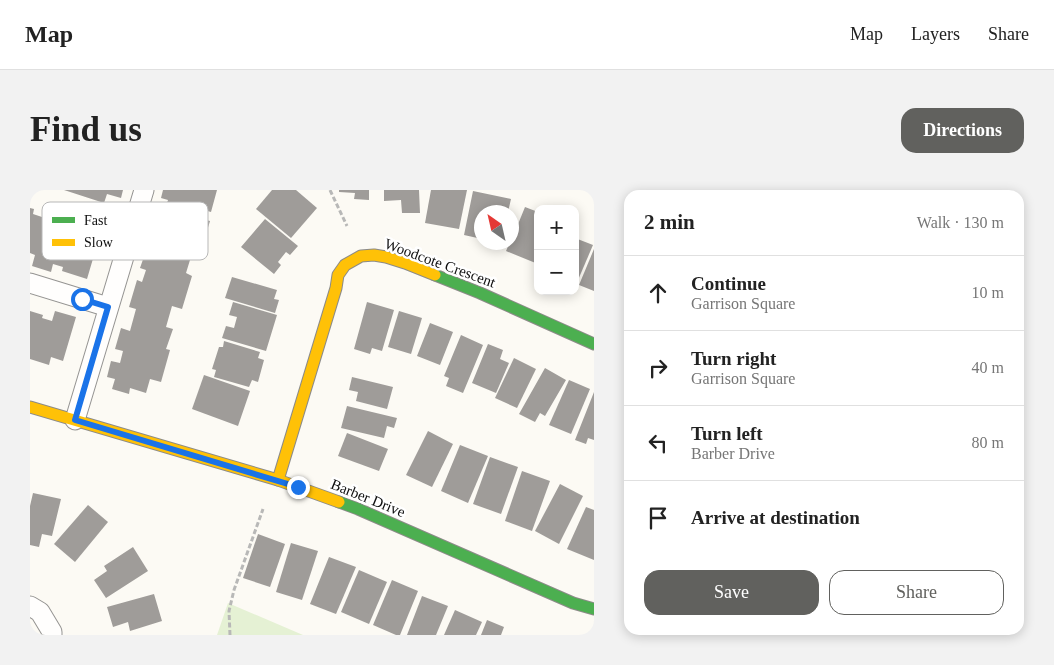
<!DOCTYPE html>
<meta charset="utf-8">
<style>
:root{--surface:#fff;--page:#f2f2f2;--text:#222;--muted:#767676;--line:#e0e0e0;--accent:#61615e}
body{margin:0;font-family:Georgia,serif;background:var(--page);color:var(--text)}
.controls{position:absolute;right:15px;top:15px;display:grid;overflow:hidden;border-radius:10px;box-shadow:0 2px 12px #0003}
.controls button{width:45px;height:45px;display:grid;place-items:center;padding:0;border:0;border-bottom:1px solid var(--line);background:var(--surface);color:var(--text);font:25px sans-serif}
.compass{position:absolute;left:444px;top:15px;width:45px;height:45px;border-radius:50%;background:var(--surface);box-shadow:0 2px 12px #0003;rotate:326deg}
.stop{position:absolute;width:15px;height:15px;margin:-11px;border:4px solid #1a73e8;border-radius:50%;background:#fff}
.stop.end{background:#1a73e8;border-color:#fff;box-shadow:0 1px 5px #0008}
.list{margin:0;padding:0;list-style:none}
h2{display:flex;justify-content:space-between;align-items:center;height:65px;margin:0;padding:0 20px;font-size:21px}
h2 small{font-size:16px;font-weight:400;color:var(--muted)}
.list li{display:grid;grid-template-columns:32px 1fr auto;gap:15px;align-items:center;box-sizing:border-box;height:75px;padding:0 20px;border-top:1px solid var(--line)}
.list b{display:block;font-size:19px;white-space:nowrap}
.list p{margin:0;font-size:16px;white-space:nowrap;color:var(--muted)}
.list em{font-size:16px;font-style:normal;color:var(--muted)}
.actions{display:flex;gap:10px;padding:15px 20px}
.actions a{flex:1;padding:11px 0;border:1px solid var(--accent);border-radius:15px;text-align:center;font-size:18px;color:var(--accent)}
.actions .main{background:var(--accent);color:#fff}
.icon{flex:none;width:28px;height:28px;fill:none;stroke:currentColor;stroke-width:2;stroke-linecap:round;stroke-linejoin:round}
.map{position:relative;flex:none;width:564px;height:445px;overflow:hidden;border-radius:15px}
header{display:flex;align-items:center;gap:30px;box-sizing:border-box;height:70px;padding:0 25px;background:var(--surface);border-bottom:1px solid var(--line)}
header strong{font-size:24px}
nav{display:flex;gap:28px;margin-inline-start:auto;font-size:18px}
.intro{display:flex;align-items:center;justify-content:space-between;box-sizing:border-box;height:120px;padding:0 30px}
h1{margin:0;font-size:35px}
.button{padding:12px 22px;border-radius:15px;background:var(--accent);color:#fff;font-size:18px;font-weight:700}
main{display:flex;gap:30px;padding:0 30px}
aside{flex:1;background:var(--surface);border-radius:15px;box-shadow:0 2px 12px #0003}
.map>svg:first-child{display:block}
.green{fill:#e5f1d4}
.building{fill:#9f9c99}
.lines{fill:none;stroke-linecap:round;stroke-linejoin:round}
.street-casing{stroke:#959492;stroke-width:21}
.fast-casing{stroke:#8c8b88;stroke-width:13}
.slow-casing{stroke:#8c8b88;stroke-width:13}
.path{stroke:#b8b8b7;stroke-width:3;stroke-dasharray:5 2.5;stroke-linecap:butt}
.street{stroke:#fffefd;stroke-width:19}
.fast{stroke:#4caf50;stroke-width:11}
.slow{stroke:#ffc107;stroke-width:11}
.route{stroke:#1a73e8;stroke-width:6}
.labels{text-anchor:middle;dominant-baseline:central;stroke-width:5;stroke-linejoin:round;paint-order:stroke}
.street-label{font-size:15px;fill:#0e0e0e;stroke:#fff}
.key{fill:#fff;stroke:#b7b7b7;stroke-width:1}
.key-label{font-size:14px;fill:#0e0e0e}
</style>
<header>
<strong>Map</strong>
<nav><a>Map</a><a>Layers</a><a>Share</a></nav>
</header>
<div class="intro"><h1>Find us</h1><a class="button">Directions</a></div>
<main>
<div class="map">
<svg width="564" height="445" viewBox="0 0 564 445">
<rect width="100%" height="100%" fill="#fcfaf4"/>
<polygon class="green" points="198,413 273,445 187,445"/>
<g class="building">
<polygon points="34,0 93,0 91,8 77,4 74,13"/>
<polygon points="133,0 187,0 181,22 174,20 172,29 180,31 173,54 168,53 164,65 118,51 124,32 130,33 138,10 131,8"/>
<polygon points="242,0 266,0 287,18 261,48 226,19"/>
<polygon points="309,0 339,0 339,10 324,9 325,3 309,2"/>
<polygon points="354,0 389,0 390,23 372,23 371,10 354,11"/>
<polygon points="401,0 437,0 429,39 395,33"/>
<polygon points="443,1 481,9 478,22 452,22 452,49 434,45"/>
<polygon points="495,17 508,22 508,74 476,61 480,52 482,52 482,49"/>
<polygon points="0,18 4,19 3,24 21,30 23,23 58,34 56,41 70,45 57,89 32,81 33,77 23,74 21,82 2,76 5,65 0,63"/>
<polygon points="235,29 268,56 260,65 256,62 248,72 251,75 244,84 211,57"/>
<polygon points="545,48 563,55 545,97"/>
<polygon points="117,58 160,70 156,83 162,86 152,119 142,116 136,137 143,139 136,159 140,160 131,192 120,189 116,203 100,198 99,204 82,199 85,189 77,187 81,171 90,173 93,161 85,159 91,138 100,141 106,119 99,117 107,90 112,92 116,80 110,78"/>
<polygon points="564,59 564,101 549,95"/>
<polygon points="202,87 247,100 244,109 249,110 245,123 195,108"/>
<polygon points="203,112 247,125 236,161 192,148 196,136 204,138 207,127 199,125"/>
<polygon points="337,112 364,120 352,161 342,158 340,164 324,159"/>
<polygon points="0,121 13,125 12,128 22,131 25,121 46,127 33,171 21,167 19,175 0,169"/>
<polygon points="369,121 392,128 381,164 358,157"/>
<polygon points="400,133 423,142 410,175 387,166"/>
<polygon points="431,145 453,155 433,203 416,196 419,188 414,186"/>
<polygon points="194,151 230,162 228,168 234,170 228,192 222,190 219,197 184,187 186,180 182,179 189,157 193,157"/>
<polygon points="458,154 473,160 470,169 479,173 466,203 442,193"/>
<polygon points="484,168 506,179 487,218 465,208"/>
<polygon points="515,178 536,190 515,226 510,223 505,232 489,224"/>
<polygon points="174,185 220,201 208,236 162,219"/>
<polygon points="322,187 363,197 357,219 326,211 328,202 319,200"/>
<polygon points="539,190 560,199 541,244 519,235"/>
<polygon points="564,202 564,250 558,248 556,254 545,250"/>
<polygon points="317,216 367,228 364,238 357,236 354,248 311,238"/>
<polygon points="398,241 423,254 402,297 376,285"/>
<polygon points="317,243 358,259 349,281 308,266"/>
<polygon points="430,255 458,266 438,313 411,301"/>
<polygon points="460,267 488,277 471,324 443,314"/>
<polygon points="492,281 520,291 502,341 475,331"/>
<polygon points="530,294 553,306 529,354 505,341"/>
<polygon points="3,303 31,309 22,346 12,344 9,357 0,355 0,316"/>
<polygon points="58,315 78,332 45,372 24,354"/>
<polygon points="556,317 564,320 564,370 537,359"/>
<polygon points="228,344 255,354 240,397 213,388"/>
<polygon points="261,353 288,361 272,410 246,402"/>
<polygon points="103,357 118,381 76,408 64,390 77,381 74,376"/>
<polygon points="299,367 326,377 306,424 280,414"/>
<polygon points="329,380 357,392 339,434 311,422"/>
<polygon points="362,390 388,401 370,445 366,445 343,435"/>
<polygon points="124,404 132,431 100,441 98,432 83,437 77,417"/>
<polygon points="392,406 418,416 406,445 377,445"/>
<polygon points="425,420 452,432 446,445 414,445"/>
<polygon points="457,430 474,437 471,445 451,445"/>
</g>
<g class="lines">
<defs>
<g id="street">
<polyline points="0,93 78,117"/>
<polyline points="45,230 114,0"/>
<polyline points="0,416 10,422 22,442 22,445"/>
</g>
<g id="fast">
<polyline points="405,85 450,103 564,154"/>
<polyline points="309,312 328,319 543,413 564,419"/>
</g>
<g id="slow">
<polyline points="0,217 248,290 309,312"/>
<polyline points="248,290 306,98 308,85 315,75 331,66 344,65 356,67 375,73 405,85"/>
</g>
</defs>
<use href="#street" class="street-casing"/>
<use href="#fast" class="fast-casing"/>
<use href="#slow" class="slow-casing"/>
<g class="path">
<polyline points="300,0 317,36"/>
<polyline points="200,445 199,421 204,400 233,319"/>
</g>
<use href="#street" class="street"/>
<use href="#fast" class="fast"/>
<use href="#slow" class="slow"/>
</g>
<g class="lines">
<polyline class="route" points="52,109 78,117 45,230 268,297"/>
</g>
<g class="labels">
<g class="street-label">
<text transform="translate(410 73) rotate(20)">Woodcote Crescent</text>
<text transform="translate(338 308) rotate(22)">Barber Drive</text>
</g>
</g>
<rect x="12" y="12" width="166" height="58" rx="8" class="key"/>
<rect x="22" y="27" width="23" height="6" fill="#4caf50"/>
<rect x="22" y="49" width="23" height="7" fill="#ffc107"/>
<g class="key-label">
<text x="54" y="35">Fast</text>
<text x="54" y="57">Slow</text>
</g>
</svg>
<div class="controls">
<button>+</button>
<button>−</button>
</div>
<svg class="compass" viewBox="-18 -18 36 36"><path d="M0-13l5 13h-10z" fill="#e53935"/><path d="M0 13l5-13h-10z" fill="#767676"/></svg>
<div class="stop" style="left:52px;top:109px"></div>
<div class="stop end" style="left:268px;top:297px"></div>
</div>
<aside>
<h2>2 min<small>Walk · 130 m</small></h2>
<ul class="list">
<li><svg class="icon" aria-label="ahead" viewBox="0 0 24 24"><path d="M12 20V5M6 11l6-6 6 6"/></svg><div><b>Continue</b><p>Garrison Square</p></div><em>10 m</em></li>
<li><svg class="icon" aria-label="right" viewBox="0 0 24 24"><path d="M7 20v-9h11M14 6l5 5-5 5"/></svg><div><b>Turn right</b><p>Garrison Square</p></div><em>40 m</em></li>
<li><svg class="icon" aria-label="left" viewBox="0 0 24 24"><path d="M17 20v-9H6M10 6l-5 5 5 5"/></svg><div><b>Turn left</b><p>Barber Drive</p></div><em>80 m</em></li>
<li><svg class="icon" aria-label="arrive" viewBox="0 0 24 24"><path d="M6 21V4h12l-3 4 3 4H6"/></svg><div><b>Arrive at destination</b></div></li>
</ul>
<div class="actions"><a class="main">Save</a><a>Share</a></div>
</aside>
</main>
